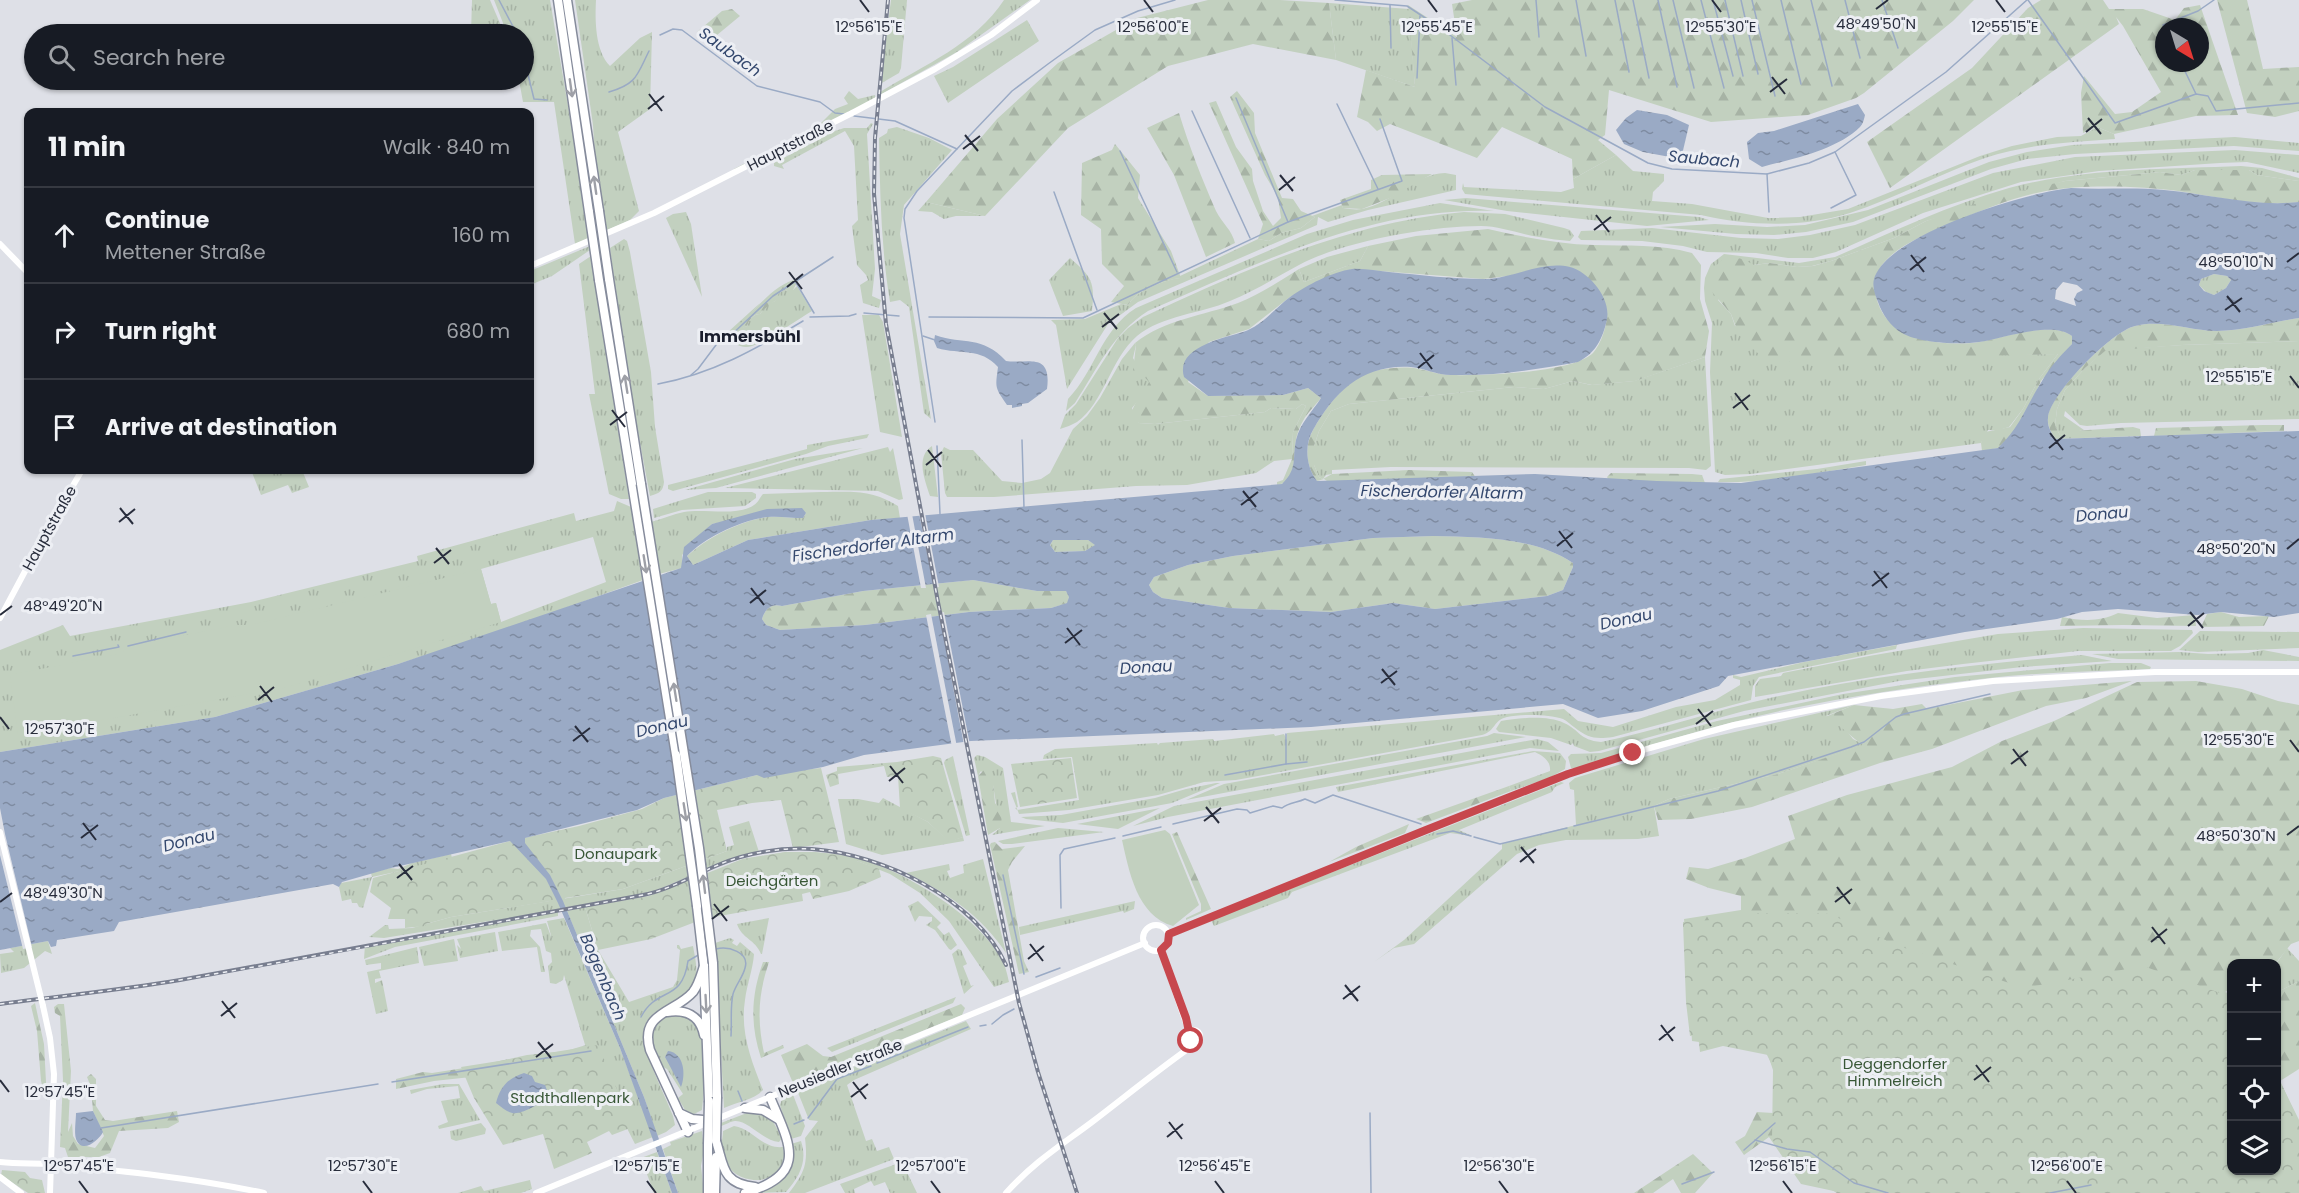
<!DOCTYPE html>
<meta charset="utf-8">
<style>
:root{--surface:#171b24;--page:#242831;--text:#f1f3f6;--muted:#9ea1a6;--line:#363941}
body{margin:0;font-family:Poppins,sans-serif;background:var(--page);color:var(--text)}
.controls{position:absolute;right:18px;bottom:18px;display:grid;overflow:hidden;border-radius:12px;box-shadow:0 2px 4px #0004}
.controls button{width:54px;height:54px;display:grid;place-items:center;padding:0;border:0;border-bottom:2px solid var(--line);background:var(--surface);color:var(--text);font:30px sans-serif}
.compass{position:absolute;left:2155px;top:18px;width:54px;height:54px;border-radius:50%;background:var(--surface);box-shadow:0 2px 4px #0004;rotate:142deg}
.stop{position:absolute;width:18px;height:18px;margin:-14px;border:4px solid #c7474d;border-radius:50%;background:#fff}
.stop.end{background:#c7474d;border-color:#fff;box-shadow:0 2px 6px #0008}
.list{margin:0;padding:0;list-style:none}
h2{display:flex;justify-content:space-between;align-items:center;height:78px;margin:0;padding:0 24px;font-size:26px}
h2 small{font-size:20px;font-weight:400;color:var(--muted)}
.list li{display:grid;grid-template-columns:39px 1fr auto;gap:18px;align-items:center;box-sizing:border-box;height:96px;padding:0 24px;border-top:2px solid var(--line)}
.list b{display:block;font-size:22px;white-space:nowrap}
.list p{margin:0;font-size:20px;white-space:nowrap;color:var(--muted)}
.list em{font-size:20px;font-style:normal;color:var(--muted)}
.icon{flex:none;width:33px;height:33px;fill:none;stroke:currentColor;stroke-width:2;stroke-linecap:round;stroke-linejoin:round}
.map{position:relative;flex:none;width:2299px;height:1193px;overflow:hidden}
.search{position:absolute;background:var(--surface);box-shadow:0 2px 4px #0004;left:24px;top:24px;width:510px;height:66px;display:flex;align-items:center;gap:15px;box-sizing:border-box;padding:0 21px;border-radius:33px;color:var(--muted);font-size:22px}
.panel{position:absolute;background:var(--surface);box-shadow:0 2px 4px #0004;left:24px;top:108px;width:510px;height:366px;border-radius:12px}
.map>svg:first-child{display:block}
.grass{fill:url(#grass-tufts);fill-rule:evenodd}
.forest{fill:url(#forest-firs);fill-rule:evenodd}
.park{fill:url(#park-crowns)}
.pitch{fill:#c2d0bf}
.water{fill:url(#water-ripples);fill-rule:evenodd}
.pier{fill:#dee0e7}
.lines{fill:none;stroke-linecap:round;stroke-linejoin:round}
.stream{stroke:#9aaac5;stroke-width:1.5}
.highway-casing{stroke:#868c9c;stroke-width:11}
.secondary{stroke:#fff;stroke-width:6}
.highway{stroke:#fff;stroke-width:8}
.rail-casing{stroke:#787e8f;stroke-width:4}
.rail{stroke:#edeff4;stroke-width:1.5;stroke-dasharray:4.5;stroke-linecap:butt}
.highway-bridge-casing{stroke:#868c9c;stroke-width:11;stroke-linecap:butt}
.secondary-bridge{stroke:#fff;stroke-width:6}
.highway-bridge{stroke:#fff;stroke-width:8}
.oneway{stroke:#9ea0a7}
.route{stroke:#c7474d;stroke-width:8}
.ticks{fill:none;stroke:#282d3c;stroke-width:2}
.labels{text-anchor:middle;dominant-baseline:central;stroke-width:6;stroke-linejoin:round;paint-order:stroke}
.street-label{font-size:15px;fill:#282d3c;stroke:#edeff4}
.park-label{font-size:15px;fill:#385736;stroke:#edeff4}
.water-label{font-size:16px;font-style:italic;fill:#34486e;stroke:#edeff4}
.neighbourhood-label{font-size:16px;font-weight:bold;fill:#1a1e2d;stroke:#edeff4}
.ticks-label{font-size:15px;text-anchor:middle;fill:#282d3c;stroke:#edeff4;stroke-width:6;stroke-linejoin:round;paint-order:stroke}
</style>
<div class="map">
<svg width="2299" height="1193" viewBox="0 0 2299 1193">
<defs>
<pattern id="grass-tufts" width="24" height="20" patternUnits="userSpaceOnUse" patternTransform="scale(1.5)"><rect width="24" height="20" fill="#c2d0bf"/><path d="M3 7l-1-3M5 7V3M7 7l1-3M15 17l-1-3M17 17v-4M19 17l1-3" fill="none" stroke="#a7b3a5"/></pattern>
<pattern id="forest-firs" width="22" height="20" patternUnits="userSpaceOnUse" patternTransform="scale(1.5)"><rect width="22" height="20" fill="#c2d0bf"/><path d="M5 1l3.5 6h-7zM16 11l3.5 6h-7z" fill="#a7b3a5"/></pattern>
<pattern id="park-crowns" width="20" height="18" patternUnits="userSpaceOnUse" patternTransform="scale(1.5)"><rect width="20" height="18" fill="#c2d0bf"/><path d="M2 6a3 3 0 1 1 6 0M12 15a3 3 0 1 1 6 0" fill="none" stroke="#a7b3a5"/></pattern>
<pattern id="water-ripples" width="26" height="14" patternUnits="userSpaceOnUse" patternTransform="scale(1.5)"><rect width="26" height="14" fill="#9aaac5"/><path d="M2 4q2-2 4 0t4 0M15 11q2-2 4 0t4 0" fill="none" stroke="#7e8ba1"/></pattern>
</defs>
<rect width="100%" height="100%" fill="#dee0e7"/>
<g class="grass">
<polygon points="472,0 490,0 502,28 502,34 471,34"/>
<polygon points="494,0 550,0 583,194 588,239 575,244 554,102 523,102 519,80 524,80 524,34 505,34 503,23"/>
<path d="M575,0H596C595,20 595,51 610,66L640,38L652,32L650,109L618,132L639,211L630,220L605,231L595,157L593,125Z"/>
<polygon points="891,0 907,0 901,68 899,73 880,84"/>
<path d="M1004,0H1030L957,52L880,95V92C924,65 975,44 1004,0Z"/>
<polygon points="1329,3 1409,9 1415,87 1336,60"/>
<polygon points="1027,20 1039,41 948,103 934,76 953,67"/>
<polygon points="849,91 858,99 875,95 875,99 735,170 734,169 821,123 835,109 848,104 844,98"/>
<polygon points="871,123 873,124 867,134 875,269 872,296 881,300 879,308 863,303 860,285 868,280 866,275 857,265 852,226 858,220 854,146 845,131 782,165 784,169 774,166 774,163 835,131 844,128 867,128"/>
<path d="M897,127L929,138L952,150L904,205L900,234L931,419L924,413L909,307L900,300L890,302C881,248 880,193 879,138L887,133L888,129Z"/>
<path d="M2097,127L2114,134L2115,139C2072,142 2027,144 1985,158C1939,174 1896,198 1850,213C1802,228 1749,226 1701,215L1465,194L1462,189L1463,183L1464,187L1561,192L1574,188L1573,179L1616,155L1633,171L1664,174V181L1653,192L1652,201L1692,204L1768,218L1800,217L1848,209L1980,156L2012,146L2057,137L2081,136Z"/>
<polygon points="2235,137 2299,143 2299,151 2234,146 2075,154 2027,159 1991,169 1853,222 1806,232 1774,235 1736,234 1660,227 1715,224 1767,227 1805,225 1868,210 1989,162 2027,152 2072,145"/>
<polygon points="2235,150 2299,155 2299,173 2247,162 2220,163 2099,171 2021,182 1923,213 1836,252 1813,258 1788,258 1756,253 1707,252 1683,246 1642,241 1581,240 1578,237 1581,231 1652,228 1741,238 1778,239 1810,235 1855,225 1993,173 2075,157"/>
<path d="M2241,166L2262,168L2299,178V181L2257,175L2249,170H2195L2181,175L2160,172L2065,181L1926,221L1894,238L1831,261L1812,266L1797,267L1770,263L1753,265L1718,300L1731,314L1735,326L1977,355L2058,354L2039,379L2023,409L2009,427L1999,430H1988L1981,443L1751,474L1725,475L1715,472L1710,372L1712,323L1705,301L1704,288L1705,278L1711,264L1724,254L1799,263L1835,257C1892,232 1949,205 2009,188C2084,168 2165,169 2241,166Z"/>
<path d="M1445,173L1456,175V190L1368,210L1328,222L1318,217L1317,225L1138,302L1108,324L1067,389L1056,325L1051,320L1085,319L1121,304L1128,305C1137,290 1164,280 1180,278V276L1258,239L1269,241L1281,233L1301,228L1315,217L1312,216L1342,205L1343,208C1349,209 1356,210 1362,209C1393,203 1414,174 1445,173Z"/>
<polygon points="1466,198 1699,217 1709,220 1647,226 1507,211 1444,200"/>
<polygon points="926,202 985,216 956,216 944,219 932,212 918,211"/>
<path d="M1440,203L1494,211C1370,207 1259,263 1148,311C1113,333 1097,369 1075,403L1066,411L1068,399C1095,371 1101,330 1136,308L1307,234L1353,220Z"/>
<polygon points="686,212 691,224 702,297 666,218 673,214"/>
<path d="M1464,212L1505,214L1564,228L1570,230L1574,236L1570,241C1560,240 1549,239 1539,237C1519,234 1500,226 1481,226C1430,226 1344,241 1299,265C1276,277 1255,291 1230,301C1200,314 1163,315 1137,336C1111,358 1104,403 1077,422C1072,425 1066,427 1060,429L1065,415L1076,404L1118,338L1128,328L1143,317C1246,269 1350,222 1464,212Z"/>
<path d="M624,239L627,241L630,252L651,372L655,427L664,482C663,492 659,493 650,496L625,363L610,248Z"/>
<polygon points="590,246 590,250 552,276 530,285 530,271"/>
<polygon points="1368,246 1360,261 1304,282 1299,269 1327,257"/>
<polygon points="591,256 629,499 621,499 609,494 589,394 595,394 579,264"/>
<path d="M1070,258C1092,277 1095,282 1092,311L1063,316L1049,280Z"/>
<polygon points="2214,274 2227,276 2231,280 2226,288 2214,295 2206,292 2199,285 2201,279"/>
<path d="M797,286L812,311C797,320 767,341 752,346C742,349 732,344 726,336L728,332L760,303L742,324L728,333L747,326C749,320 753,314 760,314L768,304L775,301C779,290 783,290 793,290Z"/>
<polygon points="862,315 879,315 883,322 902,437 880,432"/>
<polygon points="2299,341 2299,419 2121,423 2087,426 2080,425 2065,411 2064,416 2084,430 2060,435 2055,426 2057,409 2065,390 2085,368 2105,350 2182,345"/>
<polygon points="1135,343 1136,345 1133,358 1141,372 1150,382 1142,396 1132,408 1139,423 1155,424 1265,412 1271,408 1296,409 1302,404 1306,406 1293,432 1292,459 1274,461 1256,473 1187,485 1136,486 994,497 947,497 945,493 941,453 944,447 950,450 973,450 1002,481 1022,483 1041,479 1050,473 1073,429 1087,416 1100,398 1122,359"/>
<polygon points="1705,357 1711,466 1706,470 1689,468 1391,467 1332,470 1332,474 1326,475 1323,479 1319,477 1314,465 1314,446 1319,431 1331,411 1349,404 1514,387 1544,389 1573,381 1591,385 1634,381"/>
<polygon points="869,434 867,438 828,446 806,454 673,491 668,489 668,485 807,449 807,445"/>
<path d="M932,446L938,497L930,496C925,480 915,457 932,446Z"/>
<polygon points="888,447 890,452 893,448 903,499 899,500 878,491 725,488"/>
<polygon points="863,448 716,488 685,490 795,459"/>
<path d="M1866,461V465C1817,473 1767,483 1718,482L1720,479L1817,469Z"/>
<polygon points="251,470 302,470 309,487 292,493 288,485 261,495"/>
<polygon points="708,492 752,492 756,494 756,498 745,506 682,510 654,518 653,509"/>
<path d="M821,492C853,492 870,489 898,506L900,518L871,520L748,540L693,565L687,556C707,538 734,524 761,518C773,515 790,518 803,518L806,513L737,519L712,524L682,555V568L659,574L651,522C662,519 673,514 684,512C704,508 737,517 754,505C758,503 760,497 763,494Z"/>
<path d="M617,501L631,507L643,580L504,630L398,664L215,717L0,752V650L63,625L70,636L251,602L418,561L417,556L574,513L576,521L614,511ZM593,537L606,582L501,622L496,603L491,604L481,569Z"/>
<polygon points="1053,540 1088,540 1096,545 1085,551 1055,552 1050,545"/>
<polygon points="2083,628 2192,630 2193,633 2180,646 2171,651 2078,651 1963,664 1907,671 1755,697 1755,686 1760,679 1781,676 1783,673 1869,656 1998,634"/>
<polygon points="2200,631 2299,632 2299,648 2198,652 2179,650"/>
<path d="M1897,645L1896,649L1759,677L1753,686L1751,700L1613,737C1596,739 1589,739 1574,727C1571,725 1567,721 1563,719C1548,714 1522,714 1507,717C1493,720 1496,731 1482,735L1236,780L1204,782L1158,795L1069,810L1019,814L1011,793L1015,792L1018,807L1015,808L1017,810L1079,800L1072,757L1043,759L1044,755L1055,749L1157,743L1158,745L1160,743L1213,739L1214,741L1274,734L1275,736L1284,734L1287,740V733L1564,709L1578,721L1613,727L1676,707L1715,700L1740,685V680L1733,678V675L1741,677L1804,662Z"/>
<polygon points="2263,650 2299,657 2299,661 2118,659 2092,654 2179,652 2208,654 2248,653"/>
<path d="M2082,655L2112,661L2022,667L1899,681L1744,711L1599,751L1590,752L1574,746L1573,743L1571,745L1551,738L1499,732L1496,729L1501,721C1519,718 1547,715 1564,723C1580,730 1579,740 1601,742C1659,730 1716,710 1774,697C1876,675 1979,664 2082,655Z"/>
<path d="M2110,663H2141L2151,667L2150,669C2103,671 2055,672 2008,676C1942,683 1875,692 1809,705C1730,720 1653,744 1576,768H1571L1568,757L1571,754L1601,753L1717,721L1843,694L1955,677Z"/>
<polygon points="1854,705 1826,716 1843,726 1853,739 1865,745 1778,774 1669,799 1654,806 1659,836 1638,839 1566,840 1539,845 1517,854 1414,944 1394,948 1374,962 1404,940 1502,849 1502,844 1576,825 1574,790 1570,789 1569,783 1575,778 1704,739"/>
<polygon points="1494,733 1526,737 1186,800 1224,784 1487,736"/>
<polygon points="1537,739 1548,742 1559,751 1530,748 1168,817 1133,826 1174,806"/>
<path d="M1533,751L1560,753L1566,761L1565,769L1549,778L1511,791L1509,786L1550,771C1551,761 1543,756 1535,752L1338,792L1336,787Z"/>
<polygon points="977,755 985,757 1003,768 1011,822 1045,826 992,835 1000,828 993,785 981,771 978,776 974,758"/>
<polygon points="953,756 970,835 966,836 944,763 945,760"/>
<polygon points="1561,782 1564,783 1555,787 1552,792 1459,830 1472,836 1450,833 1292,892 1288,898 1214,926 1211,920"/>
<polygon points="1216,783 1220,783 1172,803 1063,823 1026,819 1021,817 1061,815 1155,798 1186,789"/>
<polygon points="883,798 928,822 949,841 963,837 964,841 882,855 846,844 838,799 858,799 879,803"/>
<polygon points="1160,808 1118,829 1077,824"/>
<polygon points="749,821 759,852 728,860 650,893 558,909 558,916 395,947 364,959 365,945 501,919 384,938 369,937 385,925 388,925 389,929 412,928 451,917 623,889 727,851 727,847 734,845 729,827"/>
<polygon points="1058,828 1104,832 1012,844 1003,844 998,841"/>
<path d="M786,852C812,852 838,852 863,860C908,873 976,916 1000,956C1005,964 1007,973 1009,982L994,987L949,921L920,893L890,874L857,861L730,864L743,859Z"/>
<polygon points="451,854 452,858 437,863 372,877 363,908 359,907 357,903 352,903 351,899 342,901 339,887 341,883 372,877 371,873 390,868 398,869 412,863"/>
<path d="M983,859L1006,953C981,915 946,892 906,873L949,864L950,870L947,871L950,878L964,873L963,865Z"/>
<polygon points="918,901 941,923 937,927 944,935 949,932 957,945 951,950 949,949 935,930 926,925 932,921 932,917 919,916 915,922 908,906"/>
<polygon points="1135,901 1134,909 1124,913 1123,911 1020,935 1019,927"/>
<path d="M585,907L598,950L629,1002L673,987L677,980L680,950L677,948V945H679L681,949L693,946C695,958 699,971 694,983C684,1007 640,1005 644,1038C646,1059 665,1095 673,1116L675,1125L666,1132L657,1136L644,1097L567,911Z"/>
<polygon points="564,918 620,1048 653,1137 635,1144 586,1048 564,975 563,980 556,984 550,983 548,966 552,962 551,953 546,951 541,929 531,930 530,936 540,947 545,972 541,972 537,947 502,951 498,932 546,923 552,939 547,921"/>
<path d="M769,918L762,954H761C755,939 742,939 737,924Z"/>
<polygon points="495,932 498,951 460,958 457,945 461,949 457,939"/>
<path d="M730,938L734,940L732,943L737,946L740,942L754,954C753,969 747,984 745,1000C740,1032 751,1060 763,1090C754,1100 737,1102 724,1108L715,943Z"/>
<polygon points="454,939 458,961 424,966 419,947"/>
<polygon points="48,941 52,954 45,951 24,968 1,973 0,954 14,952 10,948"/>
<polygon points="417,947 419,963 379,971 381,978 375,979 375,983 382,980 388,1011 376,1014 367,972 381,969 381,963 366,965 365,960"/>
<polygon points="2287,948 2299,961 2299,981 2276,993 2276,964"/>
<polygon points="958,949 961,950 967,964 963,966 971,986 974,985 964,994 952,954"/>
<polygon points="956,997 953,1003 832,1052 827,1048"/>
<path d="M671,1012L694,1019L702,1035L704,1088L702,1110L692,1115L685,1110L678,1098L683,1094L667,1069L661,1066C649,1039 644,1030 671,1012Z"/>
<path d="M966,1021L971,1029L854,1080L847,1085L866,1141L872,1139L877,1151L889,1147L894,1159L805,1193H789C805,1172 808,1164 805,1138L818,1121L809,1120L797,1090Z"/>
<polygon points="443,1084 459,1084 480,1120 439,1129 438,1126 448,1122 441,1101 460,1098 458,1086 427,1089 411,1094 410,1090"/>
<polygon points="792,1092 805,1126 801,1136 791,1139 780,1105 783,1096"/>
<path d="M752,1111L770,1116L782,1138L779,1142C763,1141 748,1120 735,1121C731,1121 725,1125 721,1126V1123Z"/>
<polygon points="481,1123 486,1129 485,1134 456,1141 451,1139 450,1131"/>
<path d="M734,1126C753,1129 762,1149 783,1147C793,1186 733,1193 722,1154C720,1147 723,1138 723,1131Z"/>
<polygon points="702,1131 704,1150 701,1166 704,1193 678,1193 663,1149 671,1145 670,1142"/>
<path d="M801,1141C808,1162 799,1177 786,1192L752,1193C785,1185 786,1175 791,1144Z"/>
<polygon points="657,1152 672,1193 654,1193 641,1158"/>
<polygon points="902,1162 917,1193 890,1193 885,1182 874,1186 871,1181 854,1189 855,1193 845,1193 840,1184"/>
<polygon points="530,1180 532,1189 521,1193 458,1193 481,1186 484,1191"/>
</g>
<g class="forest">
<polygon points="1208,0 1280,0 1329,3 1336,60 1253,44 1168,66 1068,128 985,216 926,202 997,119 1058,63 1137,18"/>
<polygon points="1472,0 1974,0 1953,21 1864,93 1856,98 1808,115 1711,122 1609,90 1605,135 1598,140 1616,155 1573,179 1572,159 1502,127 1477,158 1390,124 1377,131 1368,122 1357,117 1366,70 1415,87 1408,5 1457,37 1452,4"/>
<path d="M2041,0H2103L2109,9H2143L2175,20L2184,8L2200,5L2238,115L2196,116L2114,134L2097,127L2083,133L2081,93L2084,76L2115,114L2132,112L2161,92L2123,26L2116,17L2119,24L1890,188L1867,142L1972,68L2028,8ZM2164,27H2200V63H2164Z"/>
<polygon points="2217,0 2247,0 2263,69 2299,67 2299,111 2275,117 2247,113"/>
<polygon points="732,9 740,16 711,40 697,32 722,11"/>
<polygon points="1237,91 1254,113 1255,133 1282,198 1293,199 1301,211 1315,217 1301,228 1281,233 1269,241 1258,239 1263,224 1209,103 1216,101 1236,147 1252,169 1253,181 1263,211 1273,226 1281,218 1278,197 1265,175 1230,97"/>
<path d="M1179,113C1189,146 1202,179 1216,211C1222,223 1232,230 1235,243L1206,257L1174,175L1147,128Z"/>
<path d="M1115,144L1140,175L1138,198L1171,251L1181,278C1164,280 1137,290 1128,305L1111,302L1124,286L1102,264L1101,229L1081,215L1082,163L1112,150Z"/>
<path d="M2195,170H2249L2257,175L2299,181V202C2258,207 2218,197 2178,191C2142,186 2081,184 2046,191C2014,197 1982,210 1952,223C1930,232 1893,247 1880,268C1869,285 1877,312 1893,325C1915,343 1951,346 1979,342C2001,338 2053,320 2072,336V344L2041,381L2026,414L2009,438L1998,448L1982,451L1981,443L1985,432L2010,427L2023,409L2039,379L2058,354L1767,362L1739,335L1731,314L1712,292L1708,279C1718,257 1731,251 1754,265L1770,263L1797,267L1813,266L1831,261L1894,238L1926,221L1998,196L2065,181L2160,172L2181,175Z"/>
<polygon points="1432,174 1390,198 1362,209 1343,208 1340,200 1371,189 1371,180 1382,175"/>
<path d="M1488,229C1523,237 1558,244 1594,245C1628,246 1659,244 1692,253L1701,265L1700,299L1709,331L1705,357L1635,381L1592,385L1573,381L1544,389L1514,387L1349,404L1331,411L1319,431L1314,446V465L1319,477L1323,479L1332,474L1409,470L1472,472L1476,478L1330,483L1324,479L1317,481C1306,467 1304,446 1313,430C1326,407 1347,378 1374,371C1388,368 1406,366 1419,369C1430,371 1440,375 1451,375C1480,376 1573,373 1593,353C1602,343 1608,322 1607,310L1574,269L1568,267L1544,268L1508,276L1483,279L1353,269L1336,274L1308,287L1290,297L1249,329L1209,342L1188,382L1208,396L1283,395L1308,388L1321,398C1315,406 1307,413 1303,421C1300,426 1297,434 1296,440C1293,454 1298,483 1277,485V482L1283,480L1292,459L1293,432L1306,406L1302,404L1296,409L1271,408L1265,412L1155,424L1139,423L1131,416C1132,404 1144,393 1149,382L1141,373L1138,374L1133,371L1136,345L1135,343C1165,319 1203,316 1238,303C1260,294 1280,281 1299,269L1304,282L1360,261L1368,246L1416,236Z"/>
<path d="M799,279L793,290C773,290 784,293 775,301C769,305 765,308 760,314C753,314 749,320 747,326L733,333V339H729L727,333C751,320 770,283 799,279Z"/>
<path d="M2299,318V341L2182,345L2105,351L2085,368L2065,390L2057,409L2055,426L2060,435L2073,431L2133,427L2140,429L2141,436L2055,439C2051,432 2047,426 2048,417C2050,394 2112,331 2135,326C2162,319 2190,331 2217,331C2244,331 2272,322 2299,318Z"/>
<polygon points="2263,425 2284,425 2284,431 2154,436 2156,428"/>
<polygon points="1611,473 1692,474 1702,475 1705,483 1612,486 1607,477"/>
<path d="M1433,536C1479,537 1534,537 1573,563V567L1563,590L1547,596L1435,609L1393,603L1331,612L1229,608L1162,598L1153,592L1149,585L1154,577L1188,565L1233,556L1373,538Z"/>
<path d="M973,580L1037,591H1066L1069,596L1068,603L1051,608L969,612L865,625L780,630L766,625L762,619C765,609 771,603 782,606L863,591Z"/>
<polygon points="2221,612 2239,617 2269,616 2264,626 2201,627 2207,614"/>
<path d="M2118,613L2157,618L2195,615L2196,626L2123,625L2060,626L2062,617C2083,621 2099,622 2118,613Z"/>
<path d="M2132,681L2086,698L2046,706L1932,749L1880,763L1752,807L1691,819L1658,820L1654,806L1669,799L1778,774L1863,745C1849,736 1843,726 1825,717L1854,705L1893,709L1922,704L1927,709L2023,690Z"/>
<polygon points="2196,681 2242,689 2278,701 2299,705 2299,941 2291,944 2276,963 2232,964 2231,989 2225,992 2231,994 2231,1037 1843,1193 1801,1184 1769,1137 1744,1155 1735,1142 1745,1136 1757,1112 1773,1113 1773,1067 1765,1051 1692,1041 1684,919 1741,910 1741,896 1709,888 1686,879 1689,867 1708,869 1745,858 1795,839 1788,816 1847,795 1952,767 2002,741 2054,721 2137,682"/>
<path d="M987,767L992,771L995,803C1002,811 1003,818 1000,828L988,835L978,776Z"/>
<polygon points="1509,786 1511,791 1426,823 1416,819"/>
<polygon points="1409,824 1405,833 1329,862 1356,847"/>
<polygon points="1177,832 1211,909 1186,920 1186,918 1201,911 1201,904 1172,834"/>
<polygon points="995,842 1002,849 1025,846 1012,862 1008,870 1024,961 1029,972 1019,974 990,845 991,843"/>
<path d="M763,962H769C758,995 757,1019 764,1053L783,1045L784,1048L761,1058C750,1024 751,996 763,962Z"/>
<polygon points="2299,981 2299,1069 2280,1081 2299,1122 2277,1120 2276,993"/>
<polygon points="35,1003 44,1044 47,1101 41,1081 37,1031 31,1006"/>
<polygon points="58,1004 64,1004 71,1071 68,1132 72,1123 73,1136 78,1144 95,1148 104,1136 93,1111 91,1087 87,1077 91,1074 96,1079 96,1106 105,1120 113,1121 177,1111 179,1122 168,1128 119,1131 110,1153 99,1157 68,1157 65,1148 60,1147 63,1080 60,1016 55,1013 54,1007"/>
<polygon points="961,1004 965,1008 962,1015 793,1083 781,1055 807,1044 823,1056 831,1057"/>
<polygon points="586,1045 591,1058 471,1077 434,1081 396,1089 396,1079 423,1072 432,1073 477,1066 527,1055 566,1051"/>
<polygon points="1693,1154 1713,1173 1695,1193 1681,1193 1673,1179 1653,1193 1634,1193"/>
</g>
<g class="park">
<polygon points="933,756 941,758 963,837 949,842 928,822 900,808 898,776 887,777 884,766 838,774 839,784 830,787 826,775 837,771 837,767 897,762"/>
<polygon points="1071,758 1077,798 1020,807 1011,764"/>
<polygon points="821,768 839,842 793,848 781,800 752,803 717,810 727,851 623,889 565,898 564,903 555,907 551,901 451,917 426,924 425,926 405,928 405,919 388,919 391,908 370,892 373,878 510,841 579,826 642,809 664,798 757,775"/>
<polygon points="786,852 815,852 856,858 857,861 879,869 881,877 849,891 813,899 810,892 802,894 803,901 703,919 651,939 598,950 585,907 649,896 743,859"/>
<polygon points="1738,913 1822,913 1830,914 1896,945 2024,988 2143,966 2223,994 2232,999 2232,1170 2276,1170 2277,1075 2299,1120 2299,1193 1837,1193 1794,1169 1772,1139 1773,1070 1768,1055 1723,1046 1700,1052 1698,1035 1690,1036 1686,1002 1683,922 1738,918"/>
<polygon points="598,1045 633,1127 612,1135 609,1131 587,1142 592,1153 554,1169 543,1134 503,1145 474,1098 461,1067"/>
<polygon points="2,1170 25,1172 30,1178 42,1180 45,1193 28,1193 1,1175"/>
</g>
<g class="pitch">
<polygon points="481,569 491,604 496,603 501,622 261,695 254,693 18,735 10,675 122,653 128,646 237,625 251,625"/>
<path d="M1165,830L1170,834L1199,905L1173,926C1137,916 1129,871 1122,840Z"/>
</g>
<g class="water">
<path d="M1858,104L1865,115C1864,119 1863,124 1860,127C1837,150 1792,159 1762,167L1749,159L1747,142L1758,133L1774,131Z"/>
<polygon points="1637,110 1667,115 1689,125 1681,159 1643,152 1624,144 1616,130 1626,118"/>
<path d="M2071,188C2102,190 2133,187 2164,190C2210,194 2253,207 2299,202V318C2272,322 2244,331 2217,331C2190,331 2162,319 2135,326C2112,331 2050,394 2048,418C2047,426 2051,432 2055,439L2299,431V613L2274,617L2221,612L2197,615L2118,609L2082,612L2057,619L1965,632L1728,676L1719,686L1642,711L1598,718L1563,704L1311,727L971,741L864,755L823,767L764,778L757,775L664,798L637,810L525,838V843L550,875L563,901L644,1097L678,1193H672L620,1048L558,903L546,879L510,841L391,868L342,882L339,887L333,884L119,922L114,931L57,940L56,946L51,947L48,941L0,950V752L215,717L398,664L681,568L684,547L712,524L767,509L802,508L806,513L803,518C790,518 773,515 761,518C736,523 704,538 687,556L693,565L748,540L871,520L1282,484C1298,468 1292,459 1296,440C1300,423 1312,412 1321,398L1308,388L1283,395L1208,396L1184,377C1175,347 1224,338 1243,332C1262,326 1275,308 1290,297C1307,285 1332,272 1352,269C1365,268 1376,271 1389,272C1420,275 1453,279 1484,279C1512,279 1542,260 1570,267C1589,272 1611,298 1607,319C1603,338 1596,353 1578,362C1535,370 1494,376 1451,375C1437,375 1424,368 1411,367C1363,364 1335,391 1313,430C1304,445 1306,467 1317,481L1535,474L1657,481L1741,483L1998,448C2021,426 2026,406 2042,381C2050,367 2061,355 2072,344V336C2053,320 2001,339 1979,342C1959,345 1919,343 1902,333C1891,327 1882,314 1878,302C1875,295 1872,286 1874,279C1887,234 2028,192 2071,188ZM2214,274L2227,276L2231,280L2226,288L2214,295L2204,291L2199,285L2201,279ZM2063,282L2077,285L2083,290L2077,293L2074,299L2076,306L2055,299L2056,290ZM1433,536C1479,537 1534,537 1573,563V567L1563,590L1547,596L1435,609L1393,603L1331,612L1229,608L1162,598L1153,592L1149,585L1154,577L1188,565L1233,556L1373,538ZM1053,540H1088L1095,545L1085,551L1055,552L1050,545ZM973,580L1037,591H1066L1069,597L1067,603L1051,608L969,612L865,625L780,630L766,625L762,619C765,609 771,603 782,606L863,591Z"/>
<path d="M935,335C964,345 982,335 1006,361C1027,364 1052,351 1047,389L1028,403L1022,404V406L1012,408V405H1007C995,387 995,389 998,367C980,347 961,355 937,348L934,341Z"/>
<path d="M668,1051C684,1053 686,1074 681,1087L665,1057Z"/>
<path d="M524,1073L532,1076L535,1082L545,1085L548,1093V1098C543,1104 538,1104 531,1108C514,1116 511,1115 496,1103C500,1087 508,1078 524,1073Z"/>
<path d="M93,1111L103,1132C99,1140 82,1155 76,1139C74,1132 76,1120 76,1113Z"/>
</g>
<g class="pier">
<polygon points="919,513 925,513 939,587 934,588"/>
<polygon points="907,514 912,514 926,588 921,588"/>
<polygon points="944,612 970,745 964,745 939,613"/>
<polygon points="931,614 957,747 952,747 926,615"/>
<polygon points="0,808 5,834 32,947 23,949 0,855"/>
</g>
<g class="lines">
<g class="stream">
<polyline points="499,0 517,34"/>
<polyline points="1335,0 1407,6 1442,29 1545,107 1648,163 1672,169 1767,174 1809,163 1835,152 1946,72 2027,0"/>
<polyline points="1536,0 1539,37"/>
<polyline points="1576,0 1586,56"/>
<polyline points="1615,0 1629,72"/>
<polyline points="1633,0 1649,78"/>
<polyline points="1658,0 1677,87"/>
<polyline points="1673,0 1694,88"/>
<polyline points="1701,0 1724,88"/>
<polyline points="1713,0 1733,76"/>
<polyline points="1725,0 1743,76"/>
<polyline points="1741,0 1758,74"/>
<polyline points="1752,0 1775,96"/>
<polyline points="1781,0 1801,84"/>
<polyline points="1811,0 1832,86"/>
<polyline points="1845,0 1860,58"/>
<polyline points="1882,0 1898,48"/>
<polyline points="2028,0 2115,123 2196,94 2208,96 2216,111 2299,103"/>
<polyline points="1390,5 1391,48"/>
<polyline points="2164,27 2163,25 2198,11 2214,0"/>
<polyline points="660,35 673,29 682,30 757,86 820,102 835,113 844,114"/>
<polyline points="1452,38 1456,85"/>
<polyline points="524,58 534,99 547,100"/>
<polyline points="2181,63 2196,94"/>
<polyline points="1417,78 1420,16"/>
<path d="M609,92C637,84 637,75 649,51"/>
<polyline points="1236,98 1288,222"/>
<polyline points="1337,104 1378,189"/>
<polyline points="1192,111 1250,238"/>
<polyline points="854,116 895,121 957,149"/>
<polyline points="1120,151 1177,272"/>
<polyline points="1767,174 1769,212"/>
<polyline points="1054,192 1097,310"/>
<polyline points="1831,208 1856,195 1835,152"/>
<polyline points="795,281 814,313"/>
<polyline points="864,313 899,316"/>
<polyline points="810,317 849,316 856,314"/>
<polyline points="929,317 1083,318 1288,222 1402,181 1380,119"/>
<polyline points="923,336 935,340"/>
<polyline points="729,337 773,296 833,257"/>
<polyline points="691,375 698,369 719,341"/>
<path d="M658,384C712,374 756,349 803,321"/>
<polyline points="935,422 904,218 905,209 917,191 1012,91 1048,64 1095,30 1138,11 1175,0"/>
<polyline points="1022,440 1024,508"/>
<polyline points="937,446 940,514"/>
<polyline points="128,646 186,632"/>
<polyline points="73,656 119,647 118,645"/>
<polyline points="1286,734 1286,764 1307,762"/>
<polyline points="1225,775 1286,764"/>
<path d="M1173,824L1237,809L1247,810L1250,813L1273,806L1282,808C1289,802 1297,803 1305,799L1315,803L1333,795L1421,824"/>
<polyline points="1574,826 1718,791 1851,747 1864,742 1896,717 1904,714 1990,694"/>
<polyline points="1437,834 1453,831 1471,836"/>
<polyline points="1123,836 1161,827"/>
<polyline points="1474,837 1500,844 1567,828"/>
<polyline points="1003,875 1024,974"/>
<polyline points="1061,908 1060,855 1064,849 1115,838"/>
<path d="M716,949C728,946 750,952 745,968C743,977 736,984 733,994C730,1007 732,1022 731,1036"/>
<polyline points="1036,977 1060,968"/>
<path d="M641,1017C657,986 682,1003 688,961L700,954"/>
<polyline points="992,1024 1003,1015 1014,1009"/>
<polyline points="980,1026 986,1025"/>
<polyline points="877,1063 968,1027"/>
<polyline points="392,1082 591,1051"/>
<polyline points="738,1091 742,1101"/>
<polyline points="1370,1113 1371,1193"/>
<polyline points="808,1118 837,1079 871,1066"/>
<polyline points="794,1124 804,1120"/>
<polyline points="101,1128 378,1084"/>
<polyline points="1755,1140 1787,1149 1810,1152 1854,1183 1888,1193"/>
<polyline points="1744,1150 1775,1123"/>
<polyline points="1682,1184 1714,1172"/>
<polyline points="2050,1193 2091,1185"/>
</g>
<defs>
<g id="highway">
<polyline points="558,0 589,212"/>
<polyline points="567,0 599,211"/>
<polyline points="609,279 641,484"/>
<polyline points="599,280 676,755"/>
<polyline points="697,906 704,966 709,1101"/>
<polyline points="713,963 717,1097"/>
<path d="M667,1012C685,1009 700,1015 704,1035"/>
<polyline points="745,1108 763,1110 778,1119"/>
<polyline points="679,1113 692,1119 714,1121"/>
<path d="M688,1132L650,1050C639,1012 675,1013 693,992C699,984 701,975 704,966"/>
<path d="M716,1141C724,1166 722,1184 755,1187"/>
<polyline points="708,1193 708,1144"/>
<polyline points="715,1193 716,1157"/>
<path d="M745,1193C809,1174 790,1145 770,1097"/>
</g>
</defs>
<use href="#highway" class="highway-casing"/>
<g class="secondary">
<polyline points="0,244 28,273"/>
<polyline points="530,266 654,213 856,111 935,69 991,35 1037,0"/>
<polyline points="0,618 46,532 82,470"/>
<circle cx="1156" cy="938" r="13"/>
<polyline points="1169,934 1426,830 1568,774 1650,748 1734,725 1881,696 1993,681 2155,672 2299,672"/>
<polyline points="1161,950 1189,1032"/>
<polyline points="43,1006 50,1038 54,1074 50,1193"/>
<circle cx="1194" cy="1036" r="6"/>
<path d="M0,1162C17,1164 34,1163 50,1164C122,1171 194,1178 264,1193"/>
<polyline points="0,1177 21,1193"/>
<polyline points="536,1193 1145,943"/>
<path d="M1006,1193C1034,1162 1060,1146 1092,1122C1126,1096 1158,1070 1192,1046L1194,1042"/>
</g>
<use href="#highway" class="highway"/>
<defs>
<g id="rail">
<polyline points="888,0 875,138 874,194 886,324 938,602 1019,1003 1038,1072 1077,1193"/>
<path d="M0,1004C60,996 121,990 180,980C335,953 489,924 643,895C669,890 694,875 718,865C746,853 781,847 812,849C882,854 976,899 1006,965"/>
</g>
</defs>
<use href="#rail" class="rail-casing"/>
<use href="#rail" class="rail"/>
<defs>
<g id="highway-bridge">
<polyline points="599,211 609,279"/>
<polyline points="589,212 599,280"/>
<polyline points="641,484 699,848 713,963"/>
<polyline points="676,755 697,906"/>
<polyline points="716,1141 717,1097"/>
<polyline points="708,1144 709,1101"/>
</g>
</defs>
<use href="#highway-bridge" class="highway-bridge-casing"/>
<polyline class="secondary-bridge" points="0,832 43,1006"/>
<use href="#highway-bridge" class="highway-bridge"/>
</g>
<defs><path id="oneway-shaft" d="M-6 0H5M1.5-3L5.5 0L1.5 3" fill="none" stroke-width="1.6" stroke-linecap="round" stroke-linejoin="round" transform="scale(1.5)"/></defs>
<g class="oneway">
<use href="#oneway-shaft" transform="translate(571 88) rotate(82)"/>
<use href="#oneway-shaft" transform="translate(595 185) rotate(-98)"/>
<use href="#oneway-shaft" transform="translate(626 384) rotate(-99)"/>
<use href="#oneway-shaft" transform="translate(645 564) rotate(81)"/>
<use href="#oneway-shaft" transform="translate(675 692) rotate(-99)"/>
<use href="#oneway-shaft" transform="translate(685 812) rotate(81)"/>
<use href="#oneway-shaft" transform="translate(704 884) rotate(-97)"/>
<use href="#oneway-shaft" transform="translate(706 1004) rotate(87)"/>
</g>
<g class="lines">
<polyline class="route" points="1191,1041 1186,1018 1161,950 1168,943 1169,934 1426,830 1568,774 1633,753"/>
</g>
<path class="ticks" d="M860,0L869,12M1144,0L1153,12M1428,0L1437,12M1712,0L1721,12M1996,0L2005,12M1876,9L1888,0M1772,77L1785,94M1770,92L1787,79M649,94L662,111M648,109L664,96M2088,118L2101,134M2086,132L2102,119M965,135L978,151M963,149L980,136M1280,175L1293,191M1279,190L1295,177M1596,215L1609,232M1594,230L1611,217M1911,255L1924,272M2287,262L2299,253M1910,270L1926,257M789,272L802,289M787,287L803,274M2227,296L2240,312M2225,310L2242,298M1104,313L1117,329M1102,327L1119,314M1420,353L1432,369M1418,368L1434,355M2290,376L2299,388M1735,393L1748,410M1733,408L1750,395M612,410L625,427M610,425L627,412M2050,433L2063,450M2049,448L2065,435M928,450L941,467M926,465L942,452M1243,491L1256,507M1241,505L1258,492M120,508L133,524M119,522L135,509M1559,531L1572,548M1557,546L1573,533M436,548L449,564M2287,549L2299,539M434,563L451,550M1874,571L1887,588M1872,586L1889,573M751,588L764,605M750,603L766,590M2190,612L2203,628M0,615L12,606M2188,626L2204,613M1067,628L1080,645M1065,643L1082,630M1382,669L1395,685M1381,683L1397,671M260,686L272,702M258,700L274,687M1698,709L1711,726M0,717L9,729M1696,724L1713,711M575,726L588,742M2290,740L2299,752M573,741L590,728M2013,749L2026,766M2011,764L2028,751M890,766L903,783M889,781L905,768M1206,807L1219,823M1204,821L1221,808M83,823L96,840M2287,835L2299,826M81,838L98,825M1521,847L1534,863M1520,862L1536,849M399,864L412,880M397,878L413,866M1837,887L1850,904M0,902L12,893M1835,902L1852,889M714,904L727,921M712,919L729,906M2152,927L2165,944M2151,942L2167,929M1030,944L1043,961M1028,959L1044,946M1345,985L1358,1001M1343,999L1360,986M222,1001L235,1018M221,1016L237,1003M1661,1025L1673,1041M1659,1040L1675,1027M538,1042L551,1058M536,1057L553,1044M1976,1065L1989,1082M0,1080L9,1092M1974,1080L1991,1067M853,1082L866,1099M851,1097L868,1084M1169,1122L1182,1139M1167,1137L1183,1124M79,1181L88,1193M363,1181L372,1193M647,1181L656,1193M931,1181L940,1193M1215,1181L1224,1193M1499,1181L1508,1193M1783,1181L1792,1193M2067,1181L2076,1193"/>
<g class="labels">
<g class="street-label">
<text transform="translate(790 145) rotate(-27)">Hauptstraße</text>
<text transform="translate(49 528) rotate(-61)">Hauptstraße</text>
<text transform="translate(840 1068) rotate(-22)">Neusiedler Straße</text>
</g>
<g class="park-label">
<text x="616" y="853">Donaupark</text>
<text x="772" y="880">Deichgärten</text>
<text x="1895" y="1063">Deggendorfer<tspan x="1895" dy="17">Himmelreich</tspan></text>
<text x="570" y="1097">Stadthallenpark</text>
</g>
<g class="water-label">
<text transform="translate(730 52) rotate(36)">Saubach</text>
<text transform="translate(1704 159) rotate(5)">Saubach</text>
<text transform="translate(1442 492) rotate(1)">Fischerdorfer Altarm</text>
<text transform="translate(2102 514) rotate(-5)">Donau</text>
<text transform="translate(873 545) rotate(-8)">Fischerdorfer Altarm</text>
<text transform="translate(1626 619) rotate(-12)">Donau</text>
<text transform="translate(1146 667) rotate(-3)">Donau</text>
<text transform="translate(662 726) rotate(-13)">Donau</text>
<text transform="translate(189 840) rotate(-14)">Donau</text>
<text transform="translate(603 977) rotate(67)">Bogenbach</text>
</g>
<g class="neighbourhood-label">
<text x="750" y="336">Immersbühl</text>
</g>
</g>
<g class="ticks-label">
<text x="1876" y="29">48°49'50"N</text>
<text x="869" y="32">12°56'15"E</text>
<text x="1153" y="32">12°56'00"E</text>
<text x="1437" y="32">12°55'45"E</text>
<text x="1721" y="32">12°55'30"E</text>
<text x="2005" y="32">12°55'15"E</text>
<text x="2236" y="267">48°50'10"N</text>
<text x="2239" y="382">12°55'15"E</text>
<text x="2236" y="554">48°50'20"N</text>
<text x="63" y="611">48°49'20"N</text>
<text x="60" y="734">12°57'30"E</text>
<text x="2239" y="745">12°55'30"E</text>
<text x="2236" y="841">48°50'30"N</text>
<text x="63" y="898">48°49'30"N</text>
<text x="60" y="1097">12°57'45"E</text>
<text x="79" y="1171">12°57'45"E</text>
<text x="363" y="1171">12°57'30"E</text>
<text x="647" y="1171">12°57'15"E</text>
<text x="931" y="1171">12°57'00"E</text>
<text x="1215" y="1171">12°56'45"E</text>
<text x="1499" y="1171">12°56'30"E</text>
<text x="1783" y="1171">12°56'15"E</text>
<text x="2067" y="1171">12°56'00"E</text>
</g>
</svg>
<div class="controls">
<button>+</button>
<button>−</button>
<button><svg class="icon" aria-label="locate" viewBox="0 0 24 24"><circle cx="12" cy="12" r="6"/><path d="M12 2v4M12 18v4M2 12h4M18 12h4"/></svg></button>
<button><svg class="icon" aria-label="layers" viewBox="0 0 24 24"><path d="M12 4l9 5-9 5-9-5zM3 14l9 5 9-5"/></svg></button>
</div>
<svg class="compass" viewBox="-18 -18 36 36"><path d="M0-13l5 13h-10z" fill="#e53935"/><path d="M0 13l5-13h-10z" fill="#9ea1a6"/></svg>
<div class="stop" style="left:1191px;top:1041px"></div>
<div class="stop end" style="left:1633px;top:753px"></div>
<div class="search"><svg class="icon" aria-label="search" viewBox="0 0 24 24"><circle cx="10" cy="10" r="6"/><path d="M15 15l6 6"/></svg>Search here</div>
<section class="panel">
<h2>11 min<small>Walk · 840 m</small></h2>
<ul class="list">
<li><svg class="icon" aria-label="ahead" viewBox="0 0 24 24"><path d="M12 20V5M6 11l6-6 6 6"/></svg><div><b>Continue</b><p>Mettener Straße</p></div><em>160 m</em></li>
<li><svg class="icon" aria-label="right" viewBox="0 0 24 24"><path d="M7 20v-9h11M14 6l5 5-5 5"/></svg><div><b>Turn right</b></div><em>680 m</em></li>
<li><svg class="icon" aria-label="arrive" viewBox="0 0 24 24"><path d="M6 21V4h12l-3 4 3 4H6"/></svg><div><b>Arrive at destination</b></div></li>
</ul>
</section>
</div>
